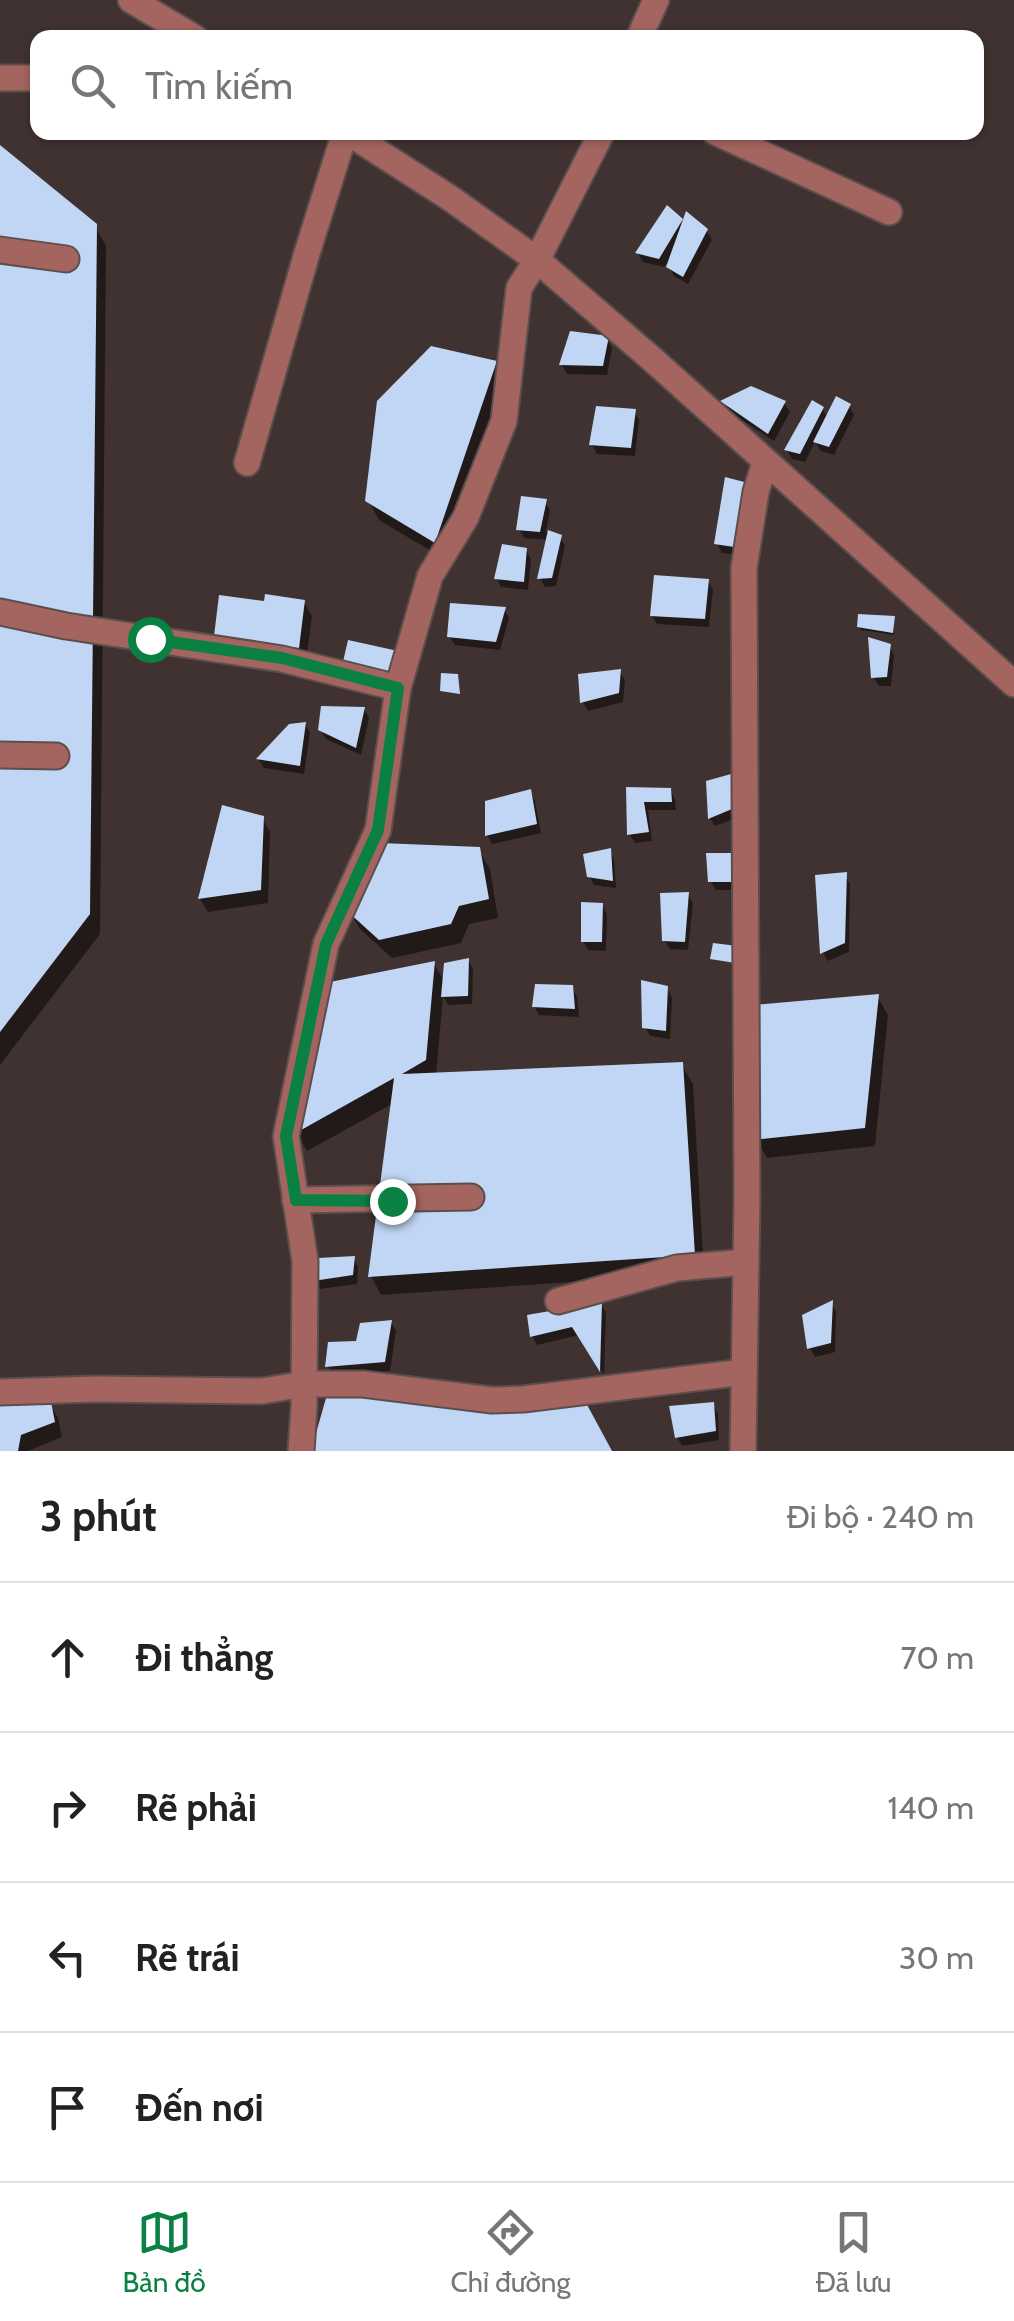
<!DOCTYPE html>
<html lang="vi">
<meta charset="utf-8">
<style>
:root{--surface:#fff;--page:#f2f2f2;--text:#222;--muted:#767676;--line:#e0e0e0;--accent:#0b8043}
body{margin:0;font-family:Cabin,sans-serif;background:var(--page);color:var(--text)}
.stop{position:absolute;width:30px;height:30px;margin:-22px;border:8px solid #0b8043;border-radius:50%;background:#fff}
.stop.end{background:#0b8043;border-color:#fff;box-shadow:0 2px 10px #0008}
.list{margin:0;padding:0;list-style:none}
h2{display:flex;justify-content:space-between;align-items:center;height:130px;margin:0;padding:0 40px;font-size:42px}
h2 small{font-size:32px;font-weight:400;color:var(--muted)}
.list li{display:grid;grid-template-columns:65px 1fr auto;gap:30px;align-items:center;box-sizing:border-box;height:150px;padding:0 40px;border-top:2px solid var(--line)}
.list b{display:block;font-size:38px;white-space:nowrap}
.list em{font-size:32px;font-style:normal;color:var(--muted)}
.icon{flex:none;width:55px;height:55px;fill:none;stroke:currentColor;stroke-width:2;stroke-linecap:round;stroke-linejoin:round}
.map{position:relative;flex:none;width:1014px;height:1451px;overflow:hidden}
.search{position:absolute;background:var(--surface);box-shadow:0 2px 8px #0004;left:30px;right:30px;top:30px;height:110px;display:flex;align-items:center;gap:25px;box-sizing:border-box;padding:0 35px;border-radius:20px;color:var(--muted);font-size:38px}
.sheet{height:730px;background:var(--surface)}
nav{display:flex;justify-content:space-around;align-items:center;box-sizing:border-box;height:140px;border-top:2px solid var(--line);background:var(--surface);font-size:28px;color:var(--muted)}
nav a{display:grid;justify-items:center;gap:5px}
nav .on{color:var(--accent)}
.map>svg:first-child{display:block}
.shadow{fill:#0007}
.building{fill:#c0d6f4}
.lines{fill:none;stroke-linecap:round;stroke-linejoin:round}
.minor-casing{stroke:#5b4e4c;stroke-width:29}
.minor{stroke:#a46560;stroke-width:25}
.route{stroke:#0b8043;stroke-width:12}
</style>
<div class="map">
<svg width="1014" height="1451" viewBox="0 0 1014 1451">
<rect width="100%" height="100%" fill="#403230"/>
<g class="shadow">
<polygon points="0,148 95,226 106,246 100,934 0,1065"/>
<polygon points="667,208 684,223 706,230 712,240 688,284 674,276 667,263 664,267 643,262 638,253"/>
<polygon points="607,339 612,348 607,375 567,374 562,365"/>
<polygon points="495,364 506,382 446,560 379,520 368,500"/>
<polygon points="724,402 784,403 790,412 774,441 728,411"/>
<polygon points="849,406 854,415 834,455 821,451 815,442 805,462 792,459 787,450 822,409 828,418"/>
<polygon points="634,411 639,420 635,456 597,454 592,445"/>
<polygon points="727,480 745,556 722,553 717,544"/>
<polygon points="545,502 550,510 546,532 560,537 565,546 556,586 545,587 540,578 548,540 524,538 519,529"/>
<polygon points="526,550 531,559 528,590 501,587 496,578"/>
<polygon points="708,581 713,590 709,627 657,624 652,616"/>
<polygon points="304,602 312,616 306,661 224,650 216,636 266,604"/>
<polygon points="504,609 509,618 500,650 455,645 449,636"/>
<polygon points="894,618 894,635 861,630 859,627"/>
<polygon points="889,646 894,655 891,686 879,686 873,677"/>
<polygon points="620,672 625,680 623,702 588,711 583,702"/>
<polygon points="364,709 369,718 361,755 326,739 320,729"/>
<polygon points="305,724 310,733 304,774 264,768 259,760 290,726"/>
<polygon points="729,777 734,786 736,818 715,826 710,818"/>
<polygon points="629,790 670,790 675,799 676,810 648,810 652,841 635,843 629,834"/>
<polygon points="530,792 535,801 541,833 492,844 487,835"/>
<polygon points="262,818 270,832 268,903 208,912 200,899"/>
<polygon points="479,850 490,869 498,918 469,924 461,943 392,958 360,929 349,910"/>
<polygon points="609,851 614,859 616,888 594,885 589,876"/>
<polygon points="737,865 736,890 716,890 710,881"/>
<polygon points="845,875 850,884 849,952 828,961 823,953 818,877"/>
<polygon points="688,894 693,903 688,950 670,949 664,940"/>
<polygon points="602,905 607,914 606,951 588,950 583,941"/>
<polygon points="468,960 473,969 472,1004 448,1005 443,996 436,1075 682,1065 693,1084 704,1273 381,1295 371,1276 394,1103 307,1151 297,1134 434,964 445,982"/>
<polygon points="572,988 577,997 579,1017 539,1015 534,1006"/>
<polygon points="667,988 672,998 670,1039 650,1036 645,1027"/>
<polygon points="877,996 888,1015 875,1146 767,1158 756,1139"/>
<polygon points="353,1258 358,1267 357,1284 320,1289 316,1281"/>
<polygon points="832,1303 836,1312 835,1352 815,1357 810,1348"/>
<polygon points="601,1304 606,1313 604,1375 579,1335 537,1345 532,1336"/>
<polygon points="391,1322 396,1331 390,1371 333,1376 328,1367 331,1344 358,1343"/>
<polygon points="50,1404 58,1418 62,1437 28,1451 0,1451 0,1406"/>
<polygon points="713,1405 718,1414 719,1440 682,1446 677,1437"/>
</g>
<g class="building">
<polygon points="0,145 97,224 90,914 0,1032"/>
<polygon points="667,205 683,219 659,259 635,253"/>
<polygon points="686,211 708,229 683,277 666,267"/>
<polygon points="570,331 609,336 603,366 559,365"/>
<polygon points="431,346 497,361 435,543 365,501 377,401"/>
<polygon points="751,386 786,401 768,434 720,401"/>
<polygon points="836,396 851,404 829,447 813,442"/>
<polygon points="812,400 824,407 800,454 784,450"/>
<polygon points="596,406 636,409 631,448 589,445"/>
<polygon points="725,477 752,484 741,548 714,544"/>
<polygon points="521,496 547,499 540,532 516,530"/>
<polygon points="548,530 562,535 552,578 537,579"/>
<polygon points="502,544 527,548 524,582 494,579"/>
<polygon points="654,575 709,579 705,619 650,616"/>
<polygon points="265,594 305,600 299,648 214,636 219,595 264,601"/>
<polygon points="450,603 506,607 496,642 447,637"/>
<polygon points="858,614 895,616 893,633 857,627"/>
<polygon points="868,637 891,644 887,677 871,678"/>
<polygon points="348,640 398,651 393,676 342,666"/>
<polygon points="621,669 619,693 580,703 578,674"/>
<polygon points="441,673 458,674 460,694 440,691"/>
<polygon points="321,706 365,707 356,748 318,730"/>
<polygon points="306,722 300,766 256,759 289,724"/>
<polygon points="731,774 732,809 708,819 706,781"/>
<polygon points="626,787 671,788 672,802 644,802 649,832 627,835"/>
<polygon points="531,789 537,824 485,836 485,801"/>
<polygon points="222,805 264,816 261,890 198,899"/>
<polygon points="380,843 480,847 489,899 459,906 451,924 379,940 346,910"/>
<polygon points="611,848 613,881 587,877 583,854"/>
<polygon points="706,853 733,853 733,882 708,882"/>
<polygon points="847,872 845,943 820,954 815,875"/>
<polygon points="689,892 685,942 662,941 660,893"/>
<polygon points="581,902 603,903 602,942 581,942"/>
<polygon points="713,943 746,947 748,965 710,959"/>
<polygon points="469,958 468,996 441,997 444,963"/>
<polygon points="435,961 426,1060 402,1074 683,1062 695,1255 368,1277 394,1078 294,1134 325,983"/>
<polygon points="641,980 668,986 666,1031 642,1028"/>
<polygon points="535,984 573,985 575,1009 532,1007"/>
<polygon points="879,994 865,1128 753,1140 754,1005"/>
<polygon points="355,1256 353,1275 313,1281 318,1258"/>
<polygon points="833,1300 831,1343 807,1349 802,1315"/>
<polygon points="602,1302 600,1372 572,1327 530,1337 527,1315"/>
<polygon points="392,1320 385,1362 325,1367 328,1342 356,1341 360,1323"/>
<polygon points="328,1391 585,1401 612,1451 311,1451"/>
<polygon points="51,1402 55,1422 21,1435 18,1451 0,1451 0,1404"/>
<polygon points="714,1402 716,1431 675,1438 669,1406"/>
</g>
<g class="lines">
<defs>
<g id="minor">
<polyline points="131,0 195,38"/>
<polyline points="639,38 656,0"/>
<polyline points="0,78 38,78"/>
<polyline points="347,132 450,198 537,260 652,359 1014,684"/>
<polyline points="715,132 889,212"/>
<polyline points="0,250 66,259"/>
<polyline points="247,463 307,253 345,132"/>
<polyline points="0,612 66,626 282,659 398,688"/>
<polyline points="0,755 56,756"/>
<polyline points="295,1200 471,1197"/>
<polyline points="558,1301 677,1268 746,1262"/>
<polyline points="0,1392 95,1389 262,1391 305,1384 363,1384 492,1400 523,1399 744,1372"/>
<polyline points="301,1451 304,1407 305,1261 286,1136 326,944 378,830 398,688 430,576 466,517 504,421 519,288 537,260 602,132"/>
<polyline points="743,1451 747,1199 744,568 756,492 765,462"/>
</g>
</defs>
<use href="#minor" class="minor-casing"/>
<use href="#minor" class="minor"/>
</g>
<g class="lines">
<polyline class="route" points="150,639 282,658 398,688 378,830 326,944 286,1136 296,1200 392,1201"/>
</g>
</svg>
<div class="stop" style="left:150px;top:639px"></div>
<div class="stop end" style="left:392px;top:1201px"></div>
<div class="search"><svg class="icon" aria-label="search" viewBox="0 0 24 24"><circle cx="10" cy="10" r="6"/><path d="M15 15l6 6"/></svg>Tìm kiếm</div>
</div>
<section class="sheet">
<h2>3 phút<small>Đi bộ · 240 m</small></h2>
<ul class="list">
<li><svg class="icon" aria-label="ahead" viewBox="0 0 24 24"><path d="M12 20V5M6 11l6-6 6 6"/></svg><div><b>Đi thẳng</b></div><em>70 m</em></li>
<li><svg class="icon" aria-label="right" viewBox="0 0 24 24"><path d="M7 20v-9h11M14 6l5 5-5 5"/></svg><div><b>Rẽ phải</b></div><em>140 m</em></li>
<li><svg class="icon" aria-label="left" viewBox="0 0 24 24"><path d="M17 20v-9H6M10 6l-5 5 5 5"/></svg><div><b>Rẽ trái</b></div><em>30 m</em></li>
<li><svg class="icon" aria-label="arrive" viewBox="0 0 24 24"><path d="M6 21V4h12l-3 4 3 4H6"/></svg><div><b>Đến nơi</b></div></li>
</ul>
</section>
<nav>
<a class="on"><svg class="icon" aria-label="map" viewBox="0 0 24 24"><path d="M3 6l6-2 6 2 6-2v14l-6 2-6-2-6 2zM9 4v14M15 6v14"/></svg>Bản đồ</a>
<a><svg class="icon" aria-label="directions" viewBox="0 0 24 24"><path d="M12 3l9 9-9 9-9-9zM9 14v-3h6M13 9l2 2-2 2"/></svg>Chỉ đường</a>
<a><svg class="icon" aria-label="saved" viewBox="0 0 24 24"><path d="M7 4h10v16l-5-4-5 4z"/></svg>Đã lưu</a>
</nav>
